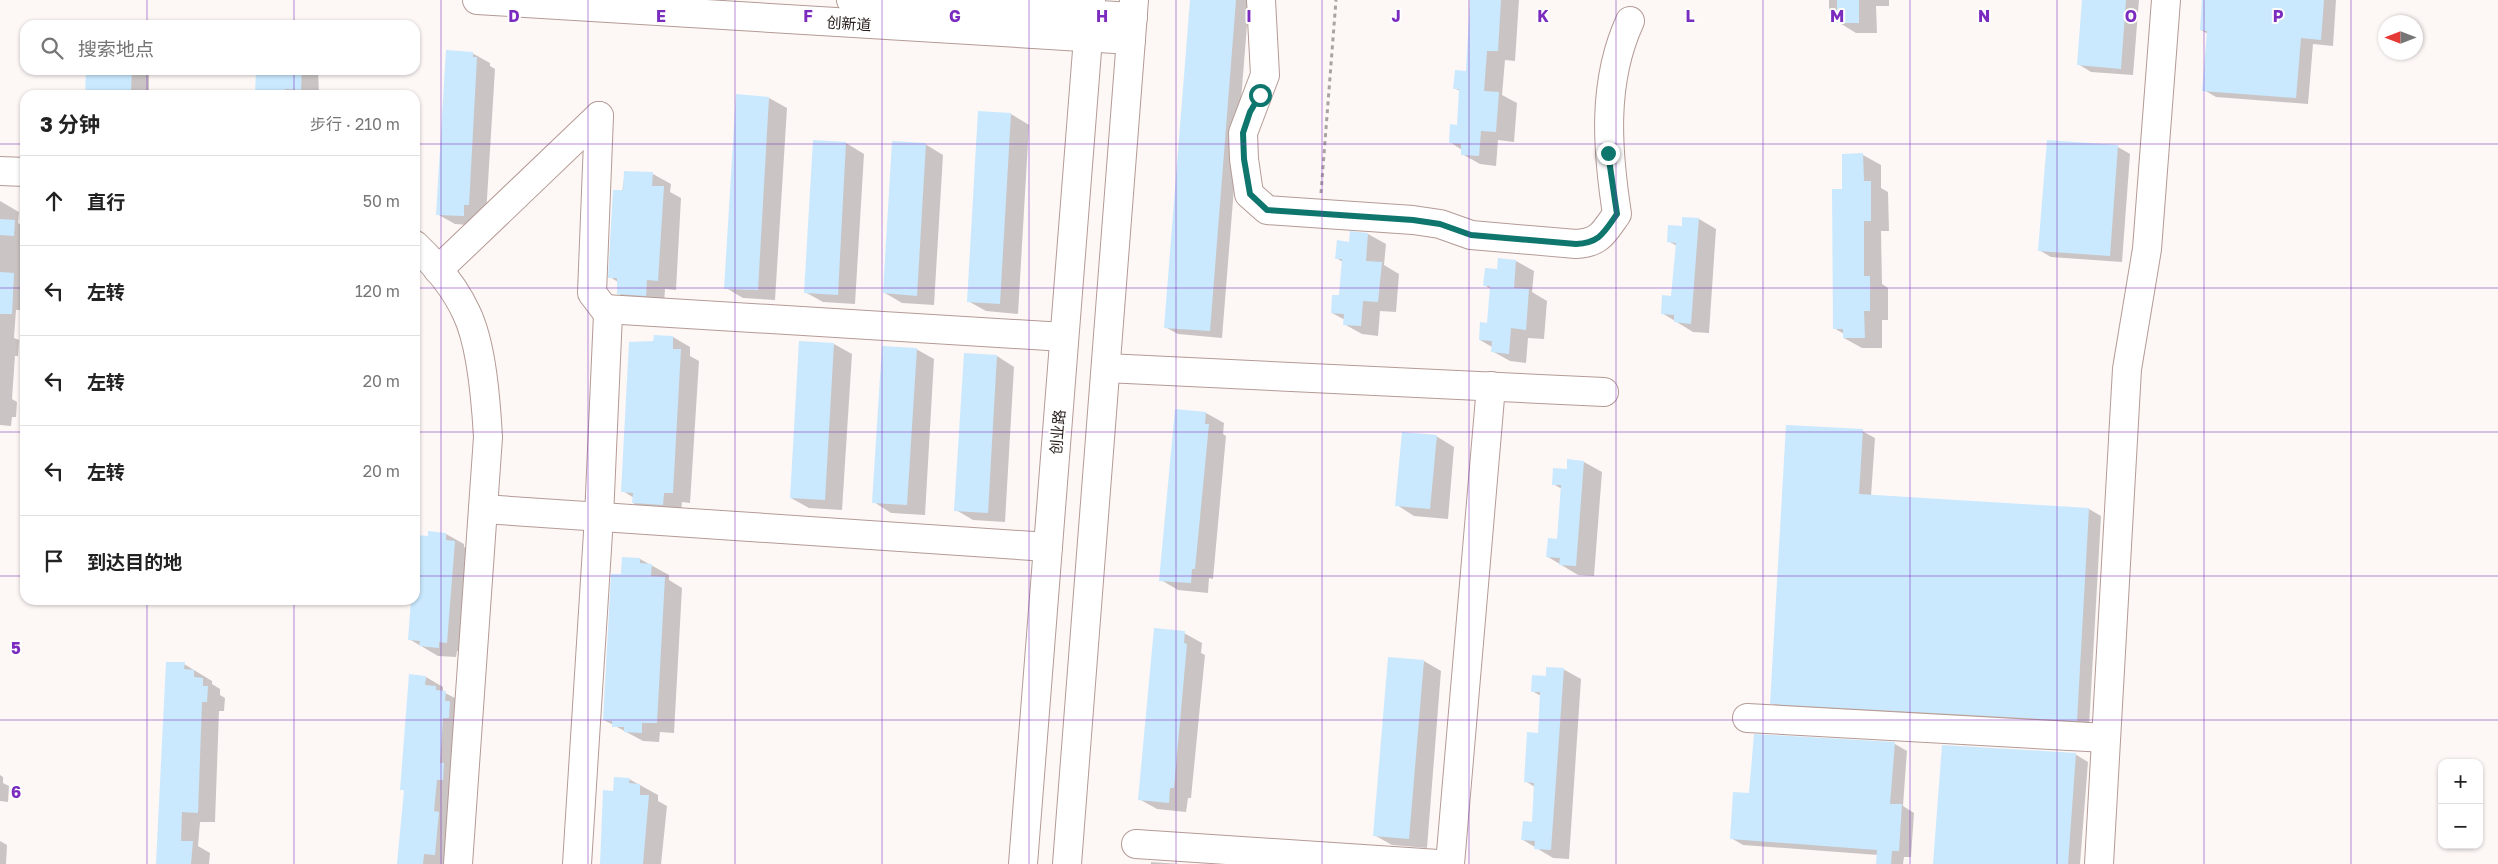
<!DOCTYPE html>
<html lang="zh">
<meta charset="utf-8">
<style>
:root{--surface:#fff;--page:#f2f2f2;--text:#222;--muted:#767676;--line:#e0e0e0}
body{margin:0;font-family:"Golos Text","Noto Sans SC",sans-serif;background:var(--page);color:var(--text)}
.controls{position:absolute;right:15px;bottom:15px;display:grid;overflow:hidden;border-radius:10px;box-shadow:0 1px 4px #0004}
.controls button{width:45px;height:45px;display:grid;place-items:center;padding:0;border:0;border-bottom:1px solid var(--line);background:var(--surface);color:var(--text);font:25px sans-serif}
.compass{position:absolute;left:2378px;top:15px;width:45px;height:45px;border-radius:50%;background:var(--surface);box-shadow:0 1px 4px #0004;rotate:270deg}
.stop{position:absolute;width:15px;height:15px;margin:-11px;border:4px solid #0f766e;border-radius:50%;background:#fff}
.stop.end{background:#0f766e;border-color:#fff;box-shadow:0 1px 5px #0008}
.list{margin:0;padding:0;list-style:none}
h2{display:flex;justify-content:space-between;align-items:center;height:65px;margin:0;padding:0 20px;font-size:21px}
h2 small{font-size:16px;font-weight:400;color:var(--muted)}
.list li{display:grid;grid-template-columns:32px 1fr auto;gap:15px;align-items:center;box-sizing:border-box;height:90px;padding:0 20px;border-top:1px solid var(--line)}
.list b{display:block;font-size:19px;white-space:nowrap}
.list em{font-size:16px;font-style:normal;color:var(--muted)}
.icon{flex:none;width:28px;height:28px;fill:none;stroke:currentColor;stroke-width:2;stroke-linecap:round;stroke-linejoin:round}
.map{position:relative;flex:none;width:2498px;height:864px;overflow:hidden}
.search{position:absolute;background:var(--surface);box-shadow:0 1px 4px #0004;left:20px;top:20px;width:400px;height:55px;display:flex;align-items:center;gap:12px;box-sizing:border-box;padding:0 18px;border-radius:15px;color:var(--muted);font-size:19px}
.panel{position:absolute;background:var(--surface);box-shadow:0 1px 4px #0004;left:20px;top:90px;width:400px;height:515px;border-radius:15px}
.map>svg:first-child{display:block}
.shadow{fill:#0003}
.building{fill:#cae9fe}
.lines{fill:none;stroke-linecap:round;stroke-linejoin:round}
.minor-casing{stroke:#b49b95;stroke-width:30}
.major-casing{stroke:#b49b95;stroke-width:30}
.path{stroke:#aaa3a2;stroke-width:3;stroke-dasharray:4 4;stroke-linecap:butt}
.minor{stroke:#fff;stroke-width:28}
.major{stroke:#fff;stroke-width:28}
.route{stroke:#0f766e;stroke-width:6}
.grid{fill:none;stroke:#7b2cbf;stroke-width:1;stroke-opacity:0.55}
.labels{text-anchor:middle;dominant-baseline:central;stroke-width:4;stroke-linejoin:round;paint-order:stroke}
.street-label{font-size:15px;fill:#281f1d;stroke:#fff}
.grid-label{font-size:16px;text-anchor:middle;font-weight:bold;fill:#7b2cbf;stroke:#fff;stroke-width:4;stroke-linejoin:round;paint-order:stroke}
</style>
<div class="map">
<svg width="2498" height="864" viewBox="0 0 2498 864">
<rect width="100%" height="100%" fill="#fdf7f6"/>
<g class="shadow">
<polygon points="1191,0 1249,0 1222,338 1178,334 1165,327"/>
<polygon points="1471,0 1519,0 1515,61 1505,60 1502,95 1517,103 1514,142 1498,140 1496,166 1480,164 1462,154 1462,150 1450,142 1458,127 1460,91 1454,88 1467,72"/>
<polygon points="1829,0 1889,0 1889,6 1876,6 1877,33 1856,33 1838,22 1838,18 1829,13"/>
<polygon points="2084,0 2139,0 2133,75 2091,72 2078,64"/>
<polygon points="2204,0 2336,0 2333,46 2313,44 2308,104 2216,97 2204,90 2208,34 2201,30"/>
<polygon points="472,53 490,63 490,66 495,69 486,215 481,226 455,224 437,214"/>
<polygon points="87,70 147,70 149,71 149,95 86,95"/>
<polygon points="257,70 318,70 319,95 256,95"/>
<polygon points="769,98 787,108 775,300 743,298 726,288"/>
<polygon points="1011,114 1029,125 1018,314 986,311 968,301"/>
<polygon points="2048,141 2118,147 2130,154 2122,262 2051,257 2039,250"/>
<polygon points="846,143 864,154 855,304 823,302 805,292"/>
<polygon points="925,144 943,155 934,305 902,303 885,293"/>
<polygon points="1863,155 1881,165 1881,188 1888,192 1889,231 1881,231 1882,284 1888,288 1888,320 1882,320 1882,348 1862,348 1844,338 1844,334 1834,328 1843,190"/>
<polygon points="625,172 653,174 671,184 670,192 681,198 676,290 665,289 664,305 636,304 618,293 618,282 610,277"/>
<polygon points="0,201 19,212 18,223 25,227 24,310 16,310 14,338 19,340 18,356 15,356 12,399 17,402 16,417 12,417 11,426 0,425 0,428"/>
<polygon points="1699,219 1716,229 1709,333 1693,332 1662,313 1673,297 1677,246 1668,241 1683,227"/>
<polygon points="1352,233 1368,234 1386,244 1384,265 1399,274 1396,312 1380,311 1378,336 1362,334 1344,324 1345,320 1332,313 1340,297 1343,262 1336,258 1351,243"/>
<polygon points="1516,261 1534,271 1532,292 1547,301 1544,339 1528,338 1526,363 1510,361 1492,351 1492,347 1480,340 1488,324 1491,289 1484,285 1499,270"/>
<polygon points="673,337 690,347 690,356 699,361 690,503 682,502 681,515 651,513 633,503 634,498 623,491 654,342"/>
<polygon points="834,344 852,354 842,510 809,508 791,498"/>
<polygon points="916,349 934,359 925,515 891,513 874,502"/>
<polygon points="997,356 1014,367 1005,522 973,520 956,510"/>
<polygon points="1176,411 1206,413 1224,423 1223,434 1226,436 1213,579 1209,578 1208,593 1178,590 1161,580"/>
<polygon points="1862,431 1875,438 1871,496 2089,509 2101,516 2089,727 1783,710 1771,703"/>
<polygon points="1436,436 1454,447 1448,519 1414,516 1397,505"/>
<polygon points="1584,462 1602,472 1594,576 1578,575 1548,557 1558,540 1562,489 1553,484 1568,470"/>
<polygon points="429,533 446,534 464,544 464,547 472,552 465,652 457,651 456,657 438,656 409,639 412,600 415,600 417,536 429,537"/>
<polygon points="623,558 640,559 669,575 669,580 682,588 674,733 660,732 659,742 643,741 604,720"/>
<polygon points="1184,633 1202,643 1201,653 1205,655 1191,798 1188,798 1186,812 1157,809 1139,799"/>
<polygon points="1424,661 1441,671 1427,848 1392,845 1374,835"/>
<polygon points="184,664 212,681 212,684 220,689 220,695 225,698 224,711 219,711 215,822 200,822 198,846 210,853 209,864 157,864"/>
<polygon points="1563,669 1581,679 1569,859 1553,858 1523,840 1533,823 1535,787 1525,781 1539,734 1541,696 1532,691 1547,677"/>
<polygon points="426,677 443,687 443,692 463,702 453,864 398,864 405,791 401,789"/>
<polygon points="1895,744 1907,751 1903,806 1914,813 1911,857 1904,857 1903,864 1877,864 1878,855 1743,845 1731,838 1751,795"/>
<polygon points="2075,754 2088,762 2080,864 1934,864"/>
<polygon points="0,775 3,777 3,783 9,786 8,802 0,801"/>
<polygon points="629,779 658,795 658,801 667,806 661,864 601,864 614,792"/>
<polygon points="0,841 7,845 6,864 0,864"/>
<polygon points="1151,862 1180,864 1181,864 1151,864"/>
</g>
<g class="building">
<polygon points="1190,0 1236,0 1210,331 1164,328"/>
<polygon points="1470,0 1501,0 1498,51 1487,51 1484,91 1499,92 1496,132 1481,131 1479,156 1461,155 1461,144 1449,143 1450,124 1457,125 1459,89 1453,89 1455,70 1466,71"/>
<rect x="1837" y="0" width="22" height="23"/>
<polygon points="2082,0 2126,0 2121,69 2077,65"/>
<polygon points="2202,0 2324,0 2321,40 2301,38 2296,98 2202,91 2207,31 2200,30"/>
<polygon points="446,50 473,52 473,57 477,57 469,205 464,205 464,216 436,215"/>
<polygon points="86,70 132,70 131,90 115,90 115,95 85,95"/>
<polygon points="256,70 302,70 301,90 285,89 285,95 255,95"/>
<polygon points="736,94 769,97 758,290 724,289"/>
<polygon points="978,111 1011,113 1000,304 967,302"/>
<polygon points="813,140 846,142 838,295 804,293"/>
<polygon points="2047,140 2118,145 2110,256 2038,251"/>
<polygon points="892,141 926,143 917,296 883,293"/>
<polygon points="1863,153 1864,181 1871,181 1871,221 1864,221 1864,276 1870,276 1870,311 1864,311 1865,338 1843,338 1843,329 1833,329 1832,189 1842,189 1842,154"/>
<polygon points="624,171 653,172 652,186 664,186 658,281 647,280 646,296 617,294 617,278 608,278 613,190 623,190"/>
<polygon points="1682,217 1699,218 1691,324 1674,322 1674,315 1661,314 1662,295 1671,296 1676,243 1667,242 1668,225 1682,226"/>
<polygon points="0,219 15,220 14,236 0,235"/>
<polygon points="1350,231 1368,233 1366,261 1382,262 1378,302 1363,301 1361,326 1343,325 1344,314 1331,313 1332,295 1339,295 1342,259 1335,259 1337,240 1349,242"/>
<polygon points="1498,258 1516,260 1514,288 1529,289 1526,330 1511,328 1509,354 1491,352 1492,341 1479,340 1480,322 1487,323 1490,286 1483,286 1485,268 1497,269"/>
<polygon points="0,272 14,273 12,314 0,314"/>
<polygon points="654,335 673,336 673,349 681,349 673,493 664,493 663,505 632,503 633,493 621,492 629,342 653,341"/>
<polygon points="799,341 834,343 825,500 790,498"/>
<polygon points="882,346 917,348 907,505 872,503"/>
<polygon points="964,353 997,355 988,513 954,511"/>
<polygon points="1175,409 1206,412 1205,424 1209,424 1195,569 1192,569 1191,583 1159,581"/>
<polygon points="1786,425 1863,429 1859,494 2089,508 2077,721 1770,704"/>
<polygon points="1402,432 1437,435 1430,509 1395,506"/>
<polygon points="1567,459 1584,461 1576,566 1559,565 1560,558 1546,557 1548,538 1557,539 1561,485 1552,485 1553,468 1567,469"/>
<polygon points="428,531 446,533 446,540 455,541 447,643 439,642 439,648 419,646 420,641 408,640 411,600 415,600 416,535 428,536"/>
<polygon points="622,557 640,558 640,563 652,564 651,576 665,577 657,723 642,723 642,733 624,732 624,727 612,727 612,721 603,720 611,574 621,574"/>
<polygon points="1154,628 1185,631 1184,643 1187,644 1174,788 1170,788 1169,803 1138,800"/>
<polygon points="1388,657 1424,660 1409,839 1373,836"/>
<polygon points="166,662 185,662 184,669 194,670 194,677 203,678 203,686 208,686 207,702 202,702 198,813 182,812 181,841 193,841 191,864 156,864"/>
<polygon points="1546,667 1564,668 1551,850 1534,849 1535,841 1521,840 1523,821 1532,822 1534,783 1524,782 1527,732 1538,733 1540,692 1531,692 1532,675 1546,676"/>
<polygon points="409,674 426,676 425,685 436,686 436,690 446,691 445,701 450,701 449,718 443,718 440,763 444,763 443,780 437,780 434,811 439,812 435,855 424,854 423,864 397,864 404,790 400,790"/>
<polygon points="1754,734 1895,742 1890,804 1902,804 1899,851 1892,851 1891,864 1876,864 1877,850 1730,839 1733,792 1749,793"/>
<polygon points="1942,745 2076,753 2068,864 1933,864"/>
<polygon points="614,777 630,778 629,783 640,784 640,795 649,795 643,864 600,864 603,790 613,791"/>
</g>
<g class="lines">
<defs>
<g id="minor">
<polyline points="477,0 1131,40"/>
<polyline points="851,0 1133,17"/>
<path d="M1261,0L1265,75L1243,133L1244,159L1249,194L1267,210L1413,220L1440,224L1471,235L1576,244C1600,243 1604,232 1617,214C1607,149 1602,82 1630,21"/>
<polyline points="0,171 25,172"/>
<path d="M415,245C435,264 455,288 466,312C482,344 486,402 488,437L458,864"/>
<polyline points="438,270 599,116"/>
<polyline points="605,309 1064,337"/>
<polyline points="1106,368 1604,392"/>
<polyline points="483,509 1048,547"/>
<polyline points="1747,718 2106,738"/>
<polyline points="1136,844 1438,864"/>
<polyline points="577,864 599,517 608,314 592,293 599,116"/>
<polyline points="1450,864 1491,386"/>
<polyline points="2099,864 2127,369 2147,249 2166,0"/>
</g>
<g id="major">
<polyline points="1023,864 1091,0"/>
<polyline points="1067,864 1134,0"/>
</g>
</defs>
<use href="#minor" class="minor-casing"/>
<use href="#major" class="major-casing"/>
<polyline class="path" points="1321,193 1336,0"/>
<use href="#minor" class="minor"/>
<use href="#major" class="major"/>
</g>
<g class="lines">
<path class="route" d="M1260,95L1250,112L1243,133L1244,159L1250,194L1267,210L1413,220L1440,224L1471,235L1576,244C1600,243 1604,232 1617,214L1608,153"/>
</g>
<path class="grid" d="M147,0V25M294,0V25M441,0V864M588,0V864M735,0V864M882,0V864M1029,0V864M1176,0V864M1322,0V864M1469,0V864M1616,0V864M1763,0V864M1910,0V864M2057,0V864M2204,0V864M2351,0V864M147,70V95M294,70V95M0,144H25M415,144H2498M0,288H25M415,288H2498M0,432H25M415,432H2498M0,576H25M415,576H2498M147,600V864M294,600V864M0,720H2498"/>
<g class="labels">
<g class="street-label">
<text transform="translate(849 23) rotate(4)">创新道</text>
<text transform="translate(1057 432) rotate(-85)">创业路</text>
</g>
</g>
<g class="grid-label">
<text x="514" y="22">D</text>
<text x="661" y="22">E</text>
<text x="808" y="22">F</text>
<text x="955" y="22">G</text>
<text x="1102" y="22">H</text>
<text x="1249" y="22">I</text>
<text x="1396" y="22">J</text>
<text x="1543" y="22">K</text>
<text x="1690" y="22">L</text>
<text x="1837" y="22">M</text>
<text x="1984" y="22">N</text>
<text x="2131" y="22">O</text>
<text x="2278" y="22">P</text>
<text x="16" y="654">5</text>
<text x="16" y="798">6</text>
</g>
</svg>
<div class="controls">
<button>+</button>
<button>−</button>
</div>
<svg class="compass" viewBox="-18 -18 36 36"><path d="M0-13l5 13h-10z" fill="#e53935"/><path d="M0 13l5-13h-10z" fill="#767676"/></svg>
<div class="stop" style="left:1260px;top:95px"></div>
<div class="stop end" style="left:1608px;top:153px"></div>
<div class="search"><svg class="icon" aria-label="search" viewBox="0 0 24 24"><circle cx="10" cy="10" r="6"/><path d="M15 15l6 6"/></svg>搜索地点</div>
<section class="panel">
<h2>3 分钟<small>步行 · 210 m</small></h2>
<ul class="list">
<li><svg class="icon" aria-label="ahead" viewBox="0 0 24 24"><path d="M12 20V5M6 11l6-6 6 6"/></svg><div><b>直行</b></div><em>50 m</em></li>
<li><svg class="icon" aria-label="left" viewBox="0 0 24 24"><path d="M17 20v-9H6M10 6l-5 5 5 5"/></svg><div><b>左转</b></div><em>120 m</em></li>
<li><svg class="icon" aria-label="left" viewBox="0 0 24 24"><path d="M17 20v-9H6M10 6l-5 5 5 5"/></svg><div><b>左转</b></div><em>20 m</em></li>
<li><svg class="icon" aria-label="left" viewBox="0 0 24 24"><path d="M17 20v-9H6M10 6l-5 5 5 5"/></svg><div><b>左转</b></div><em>20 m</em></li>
<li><svg class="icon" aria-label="arrive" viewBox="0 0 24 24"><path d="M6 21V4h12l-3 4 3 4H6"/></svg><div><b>到达目的地</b></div></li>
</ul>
</section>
</div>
